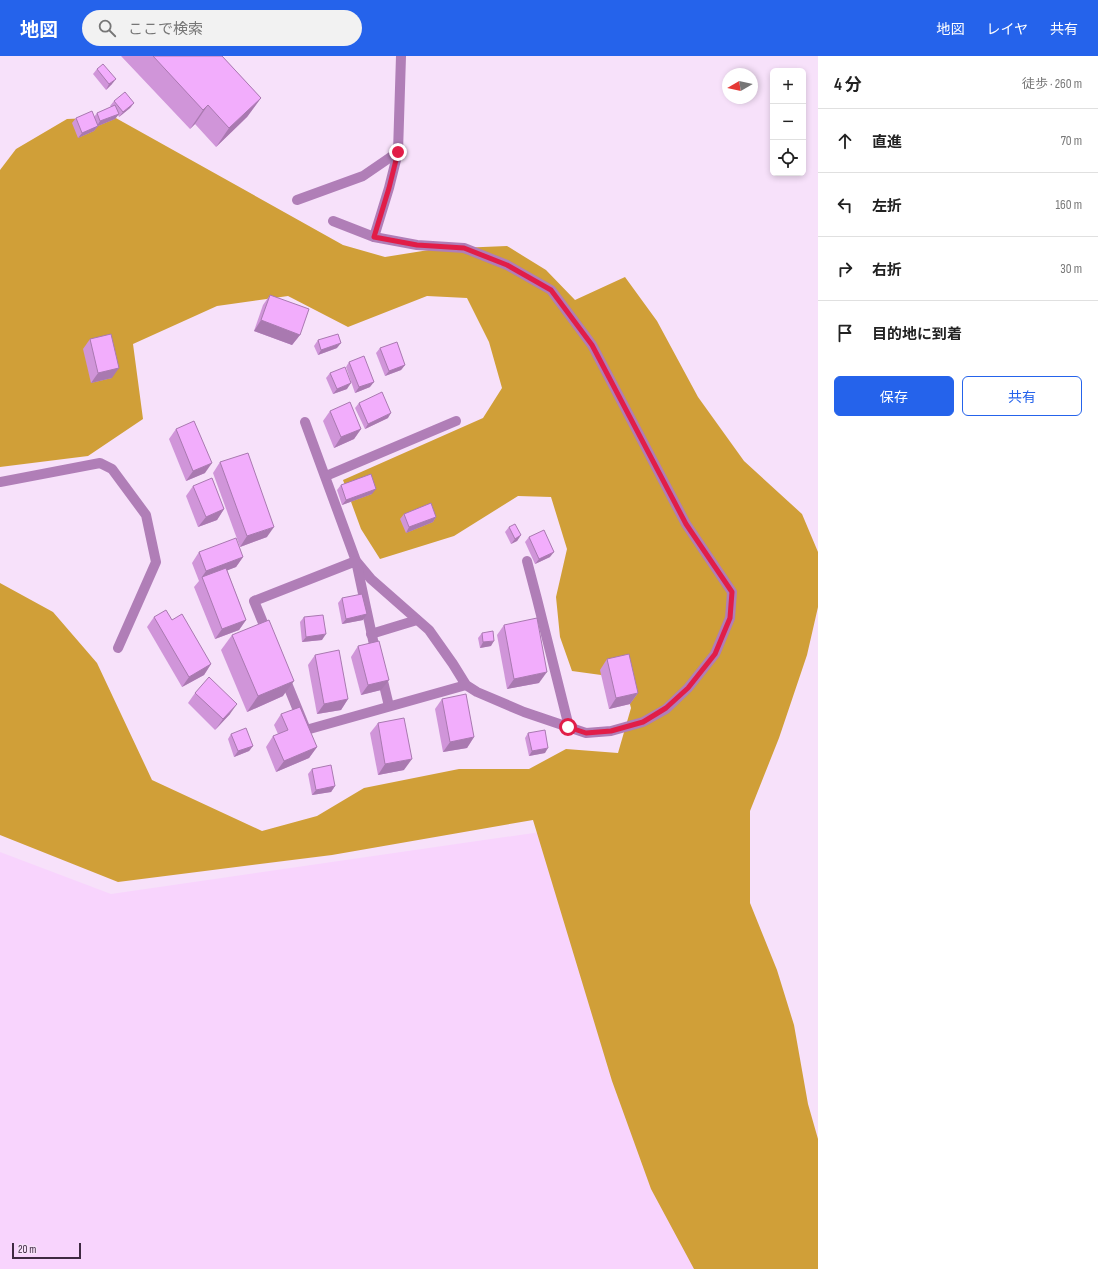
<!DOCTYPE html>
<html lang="ja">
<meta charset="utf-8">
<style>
:root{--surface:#fff;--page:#f2f2f2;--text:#222;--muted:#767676;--line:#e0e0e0;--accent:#2563eb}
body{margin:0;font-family:"Sofia Sans Condensed","Noto Sans JP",sans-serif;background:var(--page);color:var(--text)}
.controls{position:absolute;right:12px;top:12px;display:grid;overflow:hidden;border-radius:6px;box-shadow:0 2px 6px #0003}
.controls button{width:36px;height:36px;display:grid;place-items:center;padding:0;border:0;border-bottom:1px solid var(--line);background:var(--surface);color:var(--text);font:20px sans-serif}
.compass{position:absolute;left:722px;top:12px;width:36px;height:36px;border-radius:50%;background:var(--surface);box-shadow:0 2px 6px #0003;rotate:261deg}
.scale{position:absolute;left:12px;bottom:10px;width:69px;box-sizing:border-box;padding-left:4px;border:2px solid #3e2941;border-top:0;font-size:11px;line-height:14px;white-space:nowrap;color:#3e2941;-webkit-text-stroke:3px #f7e1fa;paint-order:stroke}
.stop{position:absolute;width:12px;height:12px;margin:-9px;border:3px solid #e11d48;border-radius:50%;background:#fff}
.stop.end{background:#e11d48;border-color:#fff;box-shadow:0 1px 4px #0008}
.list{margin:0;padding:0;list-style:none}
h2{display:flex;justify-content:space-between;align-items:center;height:52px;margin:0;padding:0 16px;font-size:17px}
h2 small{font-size:13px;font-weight:400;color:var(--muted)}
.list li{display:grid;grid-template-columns:26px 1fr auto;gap:12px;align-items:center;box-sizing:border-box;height:64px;padding:0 16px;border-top:1px solid var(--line)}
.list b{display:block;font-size:15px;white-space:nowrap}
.list em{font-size:13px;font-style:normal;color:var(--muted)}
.actions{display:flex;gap:8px;padding:12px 16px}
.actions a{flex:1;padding:9px 0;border:1px solid var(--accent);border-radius:6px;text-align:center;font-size:14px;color:var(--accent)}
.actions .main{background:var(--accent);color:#fff}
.icon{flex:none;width:22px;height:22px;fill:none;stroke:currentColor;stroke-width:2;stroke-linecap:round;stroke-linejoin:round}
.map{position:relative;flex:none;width:818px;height:1213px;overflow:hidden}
header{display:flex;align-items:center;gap:24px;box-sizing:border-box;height:56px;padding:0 20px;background:var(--accent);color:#fff}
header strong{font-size:19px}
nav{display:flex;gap:22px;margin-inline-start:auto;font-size:14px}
.search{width:280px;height:36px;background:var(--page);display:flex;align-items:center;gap:10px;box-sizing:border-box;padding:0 14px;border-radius:22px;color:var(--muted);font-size:15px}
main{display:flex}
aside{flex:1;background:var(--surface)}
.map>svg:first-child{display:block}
.built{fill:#f8d4fd}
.forest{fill:#d09f38}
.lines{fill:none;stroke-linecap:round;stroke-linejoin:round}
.minor{stroke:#b07eb7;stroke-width:10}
.wall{fill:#d095d9}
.shaded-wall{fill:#a979b0}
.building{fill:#f2adfc;stroke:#a979b0}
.route{stroke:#e11d48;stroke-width:5}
</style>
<header>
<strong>地図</strong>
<div class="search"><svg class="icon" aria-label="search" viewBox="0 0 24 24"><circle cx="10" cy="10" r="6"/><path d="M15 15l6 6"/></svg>ここで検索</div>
<nav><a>地図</a><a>レイヤ</a><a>共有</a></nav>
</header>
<main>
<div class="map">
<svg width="818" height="1213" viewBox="0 0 818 1213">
<rect width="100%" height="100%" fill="#f7e1fa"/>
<polygon class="built" points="561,773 731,1213 0,1213 0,796 111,838"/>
<polygon class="forest" points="114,61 343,189 385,201 435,193 507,190 546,214 575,244 625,221 657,265 698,341 744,405 802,458 818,496 818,551 807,599 779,682 750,755 750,847 777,914 794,969 808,1048 818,1083 818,1213 694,1213 651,1133 612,1025 533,764 332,799 118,826 0,779 0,527 53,556 97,607 152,724 262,775 317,760 364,732 459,713 529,713 566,693 618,697 631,652 623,622 572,615 560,581 556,541 567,493 551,441 518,440 454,480 380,503 361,473 343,424 483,362 502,332 489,286 467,242 427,240 348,271 288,240 217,250 133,288 143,363 88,400 0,411 0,114 16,93 67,63"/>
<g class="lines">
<g class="minor">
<polyline points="297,144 363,120 398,96"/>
<polyline points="374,181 389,132 398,96 401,0"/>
<polyline points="305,366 356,505 371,523 429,574 453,608 466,629 477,636 524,656 586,677 611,675 643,666 666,653 688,632 715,598 730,562 732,536 686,468 592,289 551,234 507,209 464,192 417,189 374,181 333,165"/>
<polyline points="326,420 456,365"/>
<polyline points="0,426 100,407 112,413 146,459 156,506 118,592"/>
<polyline points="527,505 537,543 569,671"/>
<polyline points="371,578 417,564"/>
<polyline points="268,579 254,545 356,505 376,598"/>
<polyline points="381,617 389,650"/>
<polyline points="284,620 306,674 466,629"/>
</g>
</g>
<g class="wall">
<polygon points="121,0 222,0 261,42 247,61 216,91 195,68 190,73"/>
<polygon points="97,13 112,28 106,34 93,18"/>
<polygon points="114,45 134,47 130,52 119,61 118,59 115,63 98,70 94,75 78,82 72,67 76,62 94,61 97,57 111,51 110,50"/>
<polygon points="270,239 300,279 292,289 254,275 263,249"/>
<polygon points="90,283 112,322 91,327 83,293"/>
<polygon points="318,284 337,292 318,299 314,290"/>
<polygon points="380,292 405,309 401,314 385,320 376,297"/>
<polygon points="349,306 370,331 355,337 346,311"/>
<polygon points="330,317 347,333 333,338 326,322"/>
<polygon points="359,347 388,362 365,373 355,352"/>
<polygon points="330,355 361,373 354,383 334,392 323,365"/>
<polygon points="176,373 205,417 186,425 169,383"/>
<polygon points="220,406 267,481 240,491 213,417"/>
<polygon points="341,429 372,438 342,449 337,434"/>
<polygon points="193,430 224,453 217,464 198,471 186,440"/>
<polygon points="404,458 436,461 433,466 406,477 400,463"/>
<polygon points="509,471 521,479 517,485 511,488 505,476"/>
<polygon points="529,481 550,501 535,508 525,486"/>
<polygon points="199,496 243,501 236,511 227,514 246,564 239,574 215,583 194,531 199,525 192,507"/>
<polygon points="342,542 363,564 342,568 338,547"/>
<polygon points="154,561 172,564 211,608 204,619 182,631 147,571"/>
<polygon points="304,561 322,584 302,586 300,566"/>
<polygon points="504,569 539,627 507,633 497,579"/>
<polygon points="482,577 491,590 480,592 478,582"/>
<polygon points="232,579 283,640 247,656 221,594"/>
<polygon points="358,590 381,634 361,639 351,601"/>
<polygon points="315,599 348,643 341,654 317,658 308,609"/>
<polygon points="607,603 638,637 630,648 609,653 600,614"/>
<polygon points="195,637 230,658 215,674 188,647"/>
<polygon points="442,643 474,681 467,692 443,696 435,653"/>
<polygon points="281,658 317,691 309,702 276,716 266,691 273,680 278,678 274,669"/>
<polygon points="378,667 404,714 378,719 370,677"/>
<polygon points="528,677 545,697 529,700 525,682"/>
<polygon points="231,678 253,690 249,695 234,701 228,683"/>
<polygon points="312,713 335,730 331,736 312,739 308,718"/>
</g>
<g class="shaded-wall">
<polygon points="116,23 112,28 106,34 109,28"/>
<polygon points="261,42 247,61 216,91 229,72"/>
<polygon points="134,47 130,52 119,61 123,56"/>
<polygon points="208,49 195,68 190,73 203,54"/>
<polygon points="119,58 115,63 98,70 94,75 78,82 82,77 97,70 100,65"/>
<polygon points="261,264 300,279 292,289 254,275"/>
<polygon points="341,287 337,292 318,299 321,294"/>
<polygon points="405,309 401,314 385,320 389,315"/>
<polygon points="119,312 112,322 91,327 98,317"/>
<polygon points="374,326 370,331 355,337 359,331"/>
<polygon points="351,327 347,333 333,338 337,333"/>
<polygon points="391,357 388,362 365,373 368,368"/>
<polygon points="361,373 354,383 334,392 341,381"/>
<polygon points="212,407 205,417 186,425 193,415"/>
<polygon points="376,433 372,438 342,449 346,444"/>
<polygon points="224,453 217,464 198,471 206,461"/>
<polygon points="436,461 433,466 406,477 409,471"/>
<polygon points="274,471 267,481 240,491 247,480"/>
<polygon points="521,479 517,485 511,488 515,483"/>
<polygon points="554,496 550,501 535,508 539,503"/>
<polygon points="243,501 236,511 203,524 202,521 206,515"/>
<polygon points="367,558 363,564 342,568 346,563"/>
<polygon points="246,564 239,574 215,583 222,573"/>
<polygon points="326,578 322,584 302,586 306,581"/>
<polygon points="494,585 491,590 480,592 483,586"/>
<polygon points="211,608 204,619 182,631 189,621"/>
<polygon points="547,616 539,627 507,633 514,623"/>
<polygon points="389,624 381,634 361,639 368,629"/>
<polygon points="294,625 283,640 247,656 258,640"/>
<polygon points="638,637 630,648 609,653 616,642"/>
<polygon points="348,643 341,654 317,658 324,648"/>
<polygon points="237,648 230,658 215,674 223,663"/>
<polygon points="474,681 467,692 443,696 450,686"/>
<polygon points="253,690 249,695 234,701 238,695"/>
<polygon points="317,691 309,702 276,716 284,705"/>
<polygon points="548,692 545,697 529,700 532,695"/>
<polygon points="412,703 404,714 378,719 385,708"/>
<polygon points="335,730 331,736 312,739 316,734"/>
</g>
<g class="building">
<polygon points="153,0 222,0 261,42 229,72 208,49 203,54"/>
<polygon points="103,8 116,23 109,28 97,13"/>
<polygon points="125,36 134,47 123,56 114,45"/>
<polygon points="115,49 119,58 100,65 97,57"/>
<polygon points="92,55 98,70 82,77 76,62"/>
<polygon points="270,239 309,253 300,279 261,264"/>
<polygon points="111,278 119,312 98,317 90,283"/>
<polygon points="338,278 341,287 321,294 318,284"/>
<polygon points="397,286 405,309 389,315 380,292"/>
<polygon points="364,300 374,326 359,331 349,306"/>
<polygon points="345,311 351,327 337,333 330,317"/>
<polygon points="382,336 391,357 368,368 359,347"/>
<polygon points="350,346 361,373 341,381 330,355"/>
<polygon points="194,365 212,407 193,415 176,373"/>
<polygon points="248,397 274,471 247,480 220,406"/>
<polygon points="371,418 376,433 346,444 341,429"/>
<polygon points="212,422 224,453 206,461 193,430"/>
<polygon points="431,447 436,461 409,471 404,458"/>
<polygon points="515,468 521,479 515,483 509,471"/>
<polygon points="544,474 554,496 539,503 529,481"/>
<polygon points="236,482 243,501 206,515 199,496"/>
<polygon points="226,512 246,564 222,573 202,521"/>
<polygon points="362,538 367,558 346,563 342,542"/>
<polygon points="166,554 172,564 182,558 211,608 189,621 154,561"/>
<polygon points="323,559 326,578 306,581 304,561"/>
<polygon points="537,562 547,616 514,623 504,569"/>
<polygon points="269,564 294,625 258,640 232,579"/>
<polygon points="493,575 494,585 483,586 482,577"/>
<polygon points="379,585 389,624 368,629 358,590"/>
<polygon points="339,594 348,643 324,648 315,599"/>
<polygon points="629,598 638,637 616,642 607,603"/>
<polygon points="209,621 237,648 223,663 195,637"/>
<polygon points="466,638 474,681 450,686 442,643"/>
<polygon points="300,651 317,691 284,705 273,680 288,674 281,658"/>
<polygon points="404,662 412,703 385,708 378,667"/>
<polygon points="246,672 253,690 238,695 231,678"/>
<polygon points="545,674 548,692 532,695 528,677"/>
<polygon points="331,709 335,730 316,734 312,713"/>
</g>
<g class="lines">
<polyline class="route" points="398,96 389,132 374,181 417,189 464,192 507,209 551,234 592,289 686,468 732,536 730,562 715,598 688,632 666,652 643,666 611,675 586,677 568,671"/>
</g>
</svg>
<div class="controls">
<button>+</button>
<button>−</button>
<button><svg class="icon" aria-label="locate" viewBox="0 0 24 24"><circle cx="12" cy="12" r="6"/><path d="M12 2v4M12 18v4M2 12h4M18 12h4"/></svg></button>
</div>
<svg class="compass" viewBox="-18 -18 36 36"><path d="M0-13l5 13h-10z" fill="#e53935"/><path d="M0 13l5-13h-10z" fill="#767676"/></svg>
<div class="scale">20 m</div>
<div class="stop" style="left:568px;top:671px"></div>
<div class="stop end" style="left:398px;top:96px"></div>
</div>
<aside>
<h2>4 分<small>徒歩 · 260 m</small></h2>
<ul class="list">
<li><svg class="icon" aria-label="ahead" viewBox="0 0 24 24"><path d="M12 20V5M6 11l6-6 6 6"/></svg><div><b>直進</b></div><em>70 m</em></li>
<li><svg class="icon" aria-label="left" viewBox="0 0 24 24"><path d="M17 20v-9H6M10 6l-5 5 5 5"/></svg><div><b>左折</b></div><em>160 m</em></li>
<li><svg class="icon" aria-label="right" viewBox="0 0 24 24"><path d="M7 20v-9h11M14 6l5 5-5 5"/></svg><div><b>右折</b></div><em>30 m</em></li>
<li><svg class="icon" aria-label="arrive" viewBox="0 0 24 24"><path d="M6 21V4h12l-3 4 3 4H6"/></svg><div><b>目的地に到着</b></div></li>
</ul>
<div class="actions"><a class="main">保存</a><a>共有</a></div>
</aside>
</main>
